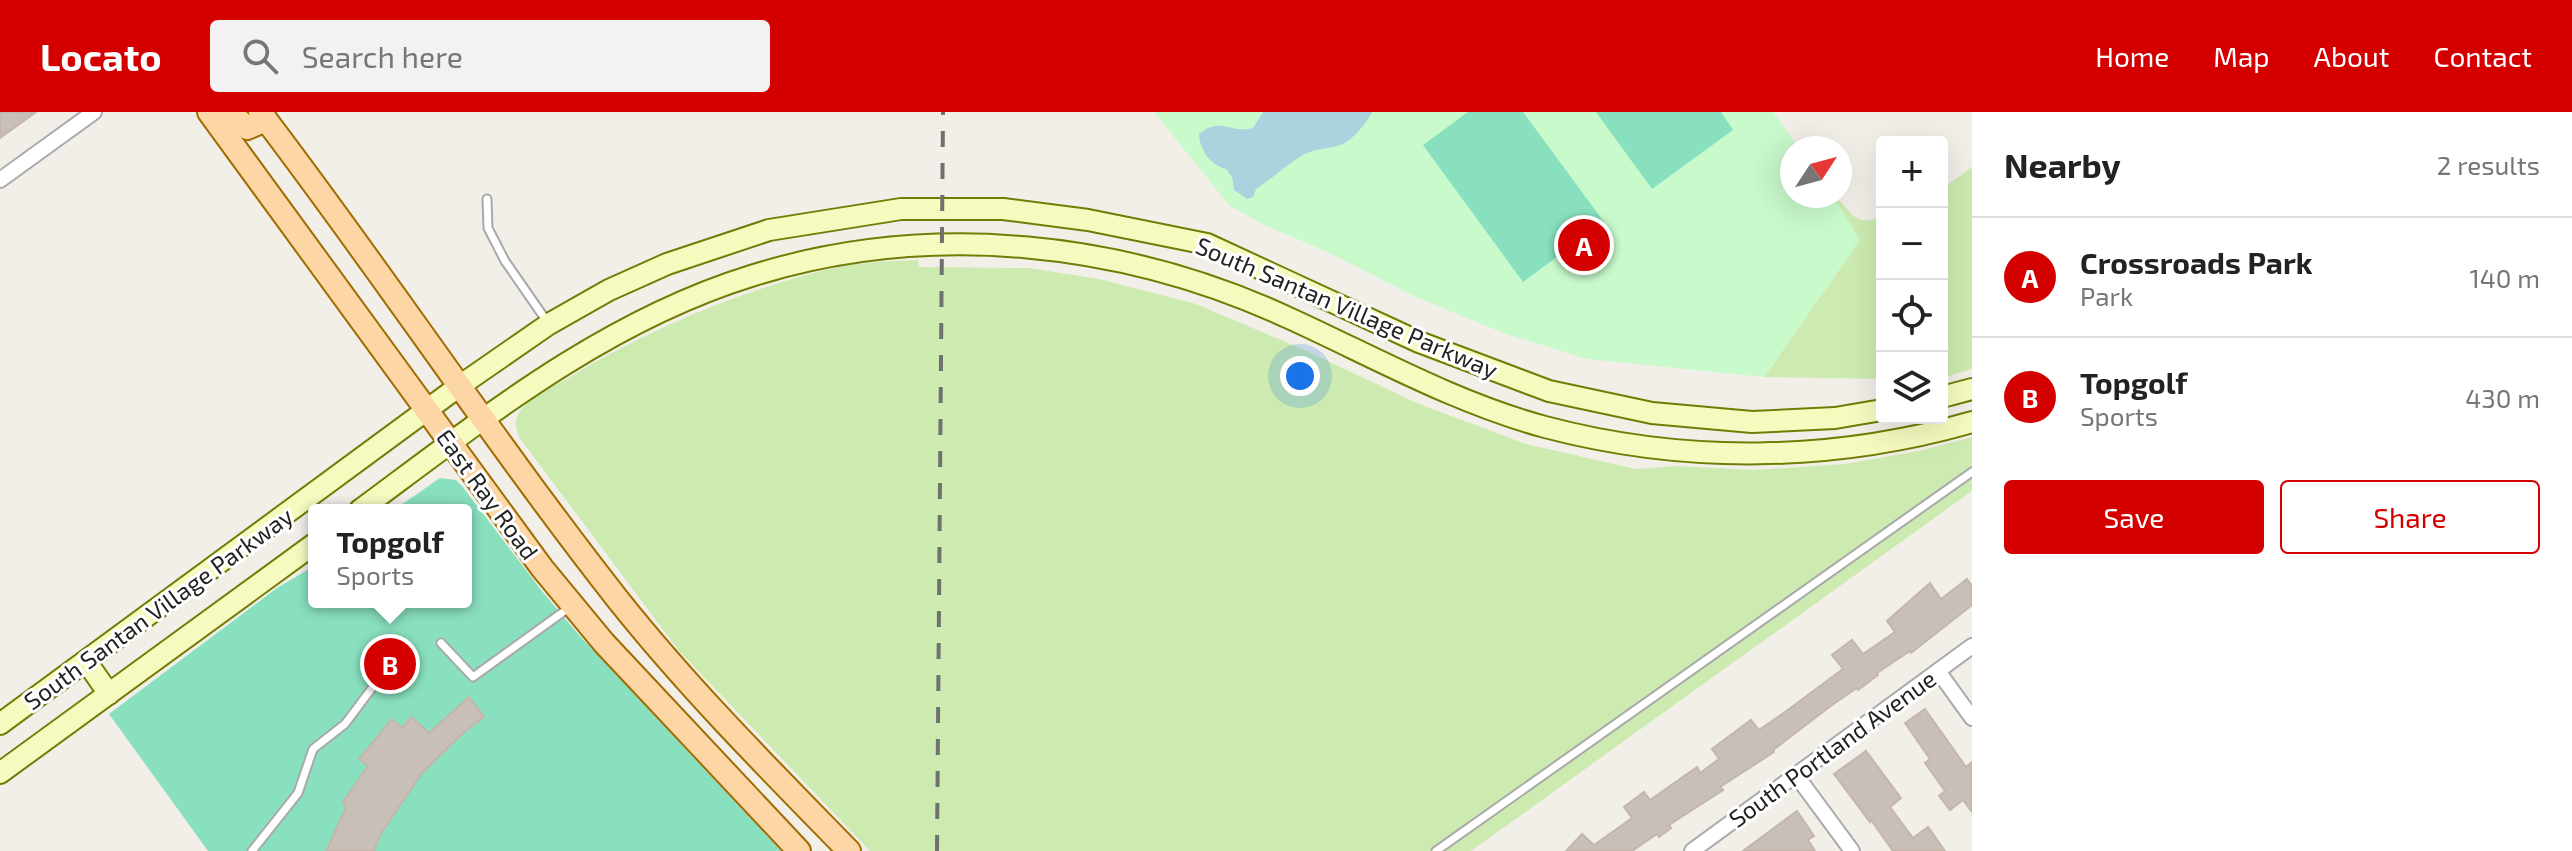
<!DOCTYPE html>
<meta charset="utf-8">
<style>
:root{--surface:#fff;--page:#f2f2f2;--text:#222;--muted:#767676;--line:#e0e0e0;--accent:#d40000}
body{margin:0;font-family:"Exo 2",sans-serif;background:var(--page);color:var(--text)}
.controls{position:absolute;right:24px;top:24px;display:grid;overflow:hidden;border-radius:8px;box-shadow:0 8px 32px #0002}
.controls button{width:72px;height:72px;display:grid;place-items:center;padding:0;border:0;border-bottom:2px solid var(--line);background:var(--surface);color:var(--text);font:40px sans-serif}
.compass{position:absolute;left:1780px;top:24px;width:72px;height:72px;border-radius:50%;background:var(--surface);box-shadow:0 8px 32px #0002;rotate:54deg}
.you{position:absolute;left:1300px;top:264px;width:28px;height:28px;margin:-20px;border:6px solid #fff;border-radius:50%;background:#1a73e8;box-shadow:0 0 0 12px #1a73e833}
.badge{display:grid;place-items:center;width:52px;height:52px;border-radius:50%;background:var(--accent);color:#fff;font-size:26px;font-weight:700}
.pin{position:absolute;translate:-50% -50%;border:4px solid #fff;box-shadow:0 2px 8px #0006}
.popup{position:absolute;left:308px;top:392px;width:164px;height:104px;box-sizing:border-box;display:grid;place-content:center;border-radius:8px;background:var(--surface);filter:drop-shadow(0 2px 6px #0005);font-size:26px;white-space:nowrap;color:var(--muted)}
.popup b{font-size:30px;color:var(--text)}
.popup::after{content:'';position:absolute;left:50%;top:100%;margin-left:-16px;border:16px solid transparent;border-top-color:var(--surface)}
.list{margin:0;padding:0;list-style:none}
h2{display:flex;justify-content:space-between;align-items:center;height:104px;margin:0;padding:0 32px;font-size:34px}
h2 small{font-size:26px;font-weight:400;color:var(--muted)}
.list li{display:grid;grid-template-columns:52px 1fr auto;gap:24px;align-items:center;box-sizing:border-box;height:120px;padding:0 32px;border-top:2px solid var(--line)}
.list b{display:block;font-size:30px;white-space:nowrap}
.list p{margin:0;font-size:26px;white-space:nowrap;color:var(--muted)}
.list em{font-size:26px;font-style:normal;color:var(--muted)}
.actions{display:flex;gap:16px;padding:24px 32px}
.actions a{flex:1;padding:18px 0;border:2px solid var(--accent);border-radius:8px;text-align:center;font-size:28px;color:var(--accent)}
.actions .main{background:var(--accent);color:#fff}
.icon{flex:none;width:44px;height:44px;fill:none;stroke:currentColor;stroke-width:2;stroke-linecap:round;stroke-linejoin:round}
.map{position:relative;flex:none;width:1972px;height:739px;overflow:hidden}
header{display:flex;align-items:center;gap:48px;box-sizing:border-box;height:112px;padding:0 40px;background:var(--accent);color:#fff}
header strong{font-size:38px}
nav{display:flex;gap:44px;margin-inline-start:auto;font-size:28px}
.search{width:560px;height:72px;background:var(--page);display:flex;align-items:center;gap:20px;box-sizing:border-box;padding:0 28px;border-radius:8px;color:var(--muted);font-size:30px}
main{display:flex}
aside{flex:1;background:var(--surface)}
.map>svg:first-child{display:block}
.grass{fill:#cdebb0}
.park{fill:#c8facc}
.pitch{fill:#88e0be}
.water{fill:#aad3df}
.building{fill:#c7bfb8;stroke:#c4b6ab;stroke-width:2}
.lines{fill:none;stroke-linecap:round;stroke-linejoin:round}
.service-casing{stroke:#a9a9a9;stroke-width:11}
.minor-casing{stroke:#a9a9a9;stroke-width:18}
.secondary-casing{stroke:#707d05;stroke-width:24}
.primary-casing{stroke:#a06b00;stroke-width:26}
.service{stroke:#fff;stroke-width:7}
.minor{stroke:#fff;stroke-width:14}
.secondary{stroke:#f7fabf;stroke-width:20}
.primary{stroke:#fcd6a4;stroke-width:22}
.rail{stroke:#707070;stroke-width:4;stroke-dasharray:16 16;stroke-linecap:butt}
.labels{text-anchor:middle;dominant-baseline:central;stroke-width:6;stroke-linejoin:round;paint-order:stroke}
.street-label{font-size:24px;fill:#222;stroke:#fff}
</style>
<header>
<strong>Locato</strong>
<div class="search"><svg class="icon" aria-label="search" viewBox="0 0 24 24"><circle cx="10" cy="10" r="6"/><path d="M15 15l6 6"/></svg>Search here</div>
<nav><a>Home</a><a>Map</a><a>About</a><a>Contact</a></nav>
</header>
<main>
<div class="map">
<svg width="1972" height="739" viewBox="0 0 1972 739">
<rect width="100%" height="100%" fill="#f2efe9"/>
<g class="grass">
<polygon points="1972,55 1972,257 1942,266 1942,77"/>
<path d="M1833,84C1851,96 1854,118 1882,104V267L1764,265L1860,128Z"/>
<path d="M918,148L919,155L1029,156L1099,167L1196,192L1300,236L1419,292L1526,332L1636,357L1676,354L1755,358L1844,352L1919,339L1972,325V379L1471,739H870L679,539L519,325C516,317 514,309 519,301C528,285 553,275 568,266C648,218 730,183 821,159C853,151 885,149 918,148Z"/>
</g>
<polygon class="park" points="1154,0 1773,0 1799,36 1792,36 1792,84 1833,84 1860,128 1764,265 1587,247 1506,222 1416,185 1330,141 1264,113 1229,93"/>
<g class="pitch">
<polygon points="1468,0 1523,0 1604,110 1523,170 1423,33"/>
<polygon points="1596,0 1721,0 1733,18 1652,77"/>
<polygon points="440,366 456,368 462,374 541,478 579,523 781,739 208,739 109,602 277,476 314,454 314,490 466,490 466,398 394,398"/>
</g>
<path class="water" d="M1263,0H1372C1366,12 1351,31 1337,34C1325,37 1313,37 1301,44C1285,54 1272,67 1256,77L1253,85L1247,87L1234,78L1232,65L1226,57C1211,53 1200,39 1199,22C1221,4 1229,22 1253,16Z"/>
<g class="building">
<polygon points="0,0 36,0 0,26"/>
<polygon points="1967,467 1972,474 1972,493 1911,541 1910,539 1877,561 1878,563 1858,578 1857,576 1832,593 1773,638 1774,640 1720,675 1723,678 1669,713 1671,716 1659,725 1657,722 1632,739 1566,739 1582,722 1594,733 1632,706 1624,695 1644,680 1650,688 1697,655 1700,661 1719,647 1712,637 1751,608 1759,618 1785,600 1843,557 1832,543 1852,528 1863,542 1895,520 1887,509 1930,471 1941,487"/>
<polygon points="469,585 484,605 464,620 422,661 380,723 374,739 326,739 346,696 343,690 368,654 359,647 392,607 402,616 411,605 429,621"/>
<polygon points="1925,597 1966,655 1972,650 1972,700 1963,688 1950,698 1939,684 1945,679 1925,651 1930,647 1905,611"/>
<polygon points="1866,639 1901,686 1890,695 1913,726 1928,715 1945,739 1893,739 1871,708 1870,710 1834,662"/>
<polygon points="1797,699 1814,724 1808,728 1815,739 1743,739"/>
</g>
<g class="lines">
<defs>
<g id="service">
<polyline points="487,87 488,116 505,149 548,211"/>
<polyline points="441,531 473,565 570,495"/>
<polyline points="252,739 298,681 313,637 345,612 372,576"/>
<polyline points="1436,739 1972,360"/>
</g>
<g id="minor">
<polyline points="0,68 94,0"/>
<polyline points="1938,559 1972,606"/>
<polyline points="1796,663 1852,739"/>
<polyline points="1692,739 1972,534"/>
</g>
<g id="secondary">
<polyline points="1942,285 1972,277"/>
<path d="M360,398C483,307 603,210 751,164C929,108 1124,129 1291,207C1374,245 1456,291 1545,315C1685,352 1833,350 1972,310"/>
<polyline points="86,549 109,582"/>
<polyline points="0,612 458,275 549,212 609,178 667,152 769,118 901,97 1003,97 1088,108 1207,132 1419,230 1549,279 1652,301 1752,310 1835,306 1882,298"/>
<polyline points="0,661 314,432"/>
</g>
<g id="primary">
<polyline points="209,0 542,456 604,531 799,739"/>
<polyline points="230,0 247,16 266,8"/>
<path d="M260,0C383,161 494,330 619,489C690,578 770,658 849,739"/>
</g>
</defs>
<use href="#service" class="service-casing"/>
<use href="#minor" class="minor-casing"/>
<use href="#secondary" class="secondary-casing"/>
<use href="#primary" class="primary-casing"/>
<use href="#service" class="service"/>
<use href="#minor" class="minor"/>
<use href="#secondary" class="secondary"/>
<use href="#primary" class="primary"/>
<polyline class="rail" points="937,739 943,0"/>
</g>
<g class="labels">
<g class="street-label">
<text transform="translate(1347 195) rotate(23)">South Santan Village Parkway</text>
<text transform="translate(488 382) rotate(54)">East Ray Road</text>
<text transform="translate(158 496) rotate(-36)">South Santan Village Parkway</text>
<text transform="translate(1832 636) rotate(-36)">South Portland Avenue</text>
</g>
</g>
</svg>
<div class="controls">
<button>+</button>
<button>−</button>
<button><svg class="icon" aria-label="locate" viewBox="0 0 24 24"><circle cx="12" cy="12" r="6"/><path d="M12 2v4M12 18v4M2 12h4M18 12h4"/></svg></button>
<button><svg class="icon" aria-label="layers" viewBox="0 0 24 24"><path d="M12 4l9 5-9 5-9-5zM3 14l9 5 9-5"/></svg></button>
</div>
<svg class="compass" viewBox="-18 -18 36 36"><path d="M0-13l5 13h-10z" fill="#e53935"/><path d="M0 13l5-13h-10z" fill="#767676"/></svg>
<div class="you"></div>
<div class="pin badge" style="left:1584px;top:133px">A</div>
<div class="pin badge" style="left:390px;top:552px">B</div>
<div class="popup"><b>Topgolf</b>Sports</div>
</div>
<aside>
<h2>Nearby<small>2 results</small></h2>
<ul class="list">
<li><span class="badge">A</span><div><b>Crossroads Park</b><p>Park</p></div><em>140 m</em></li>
<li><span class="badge">B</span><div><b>Topgolf</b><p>Sports</p></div><em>430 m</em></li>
</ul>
<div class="actions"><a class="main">Save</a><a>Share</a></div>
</aside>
</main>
